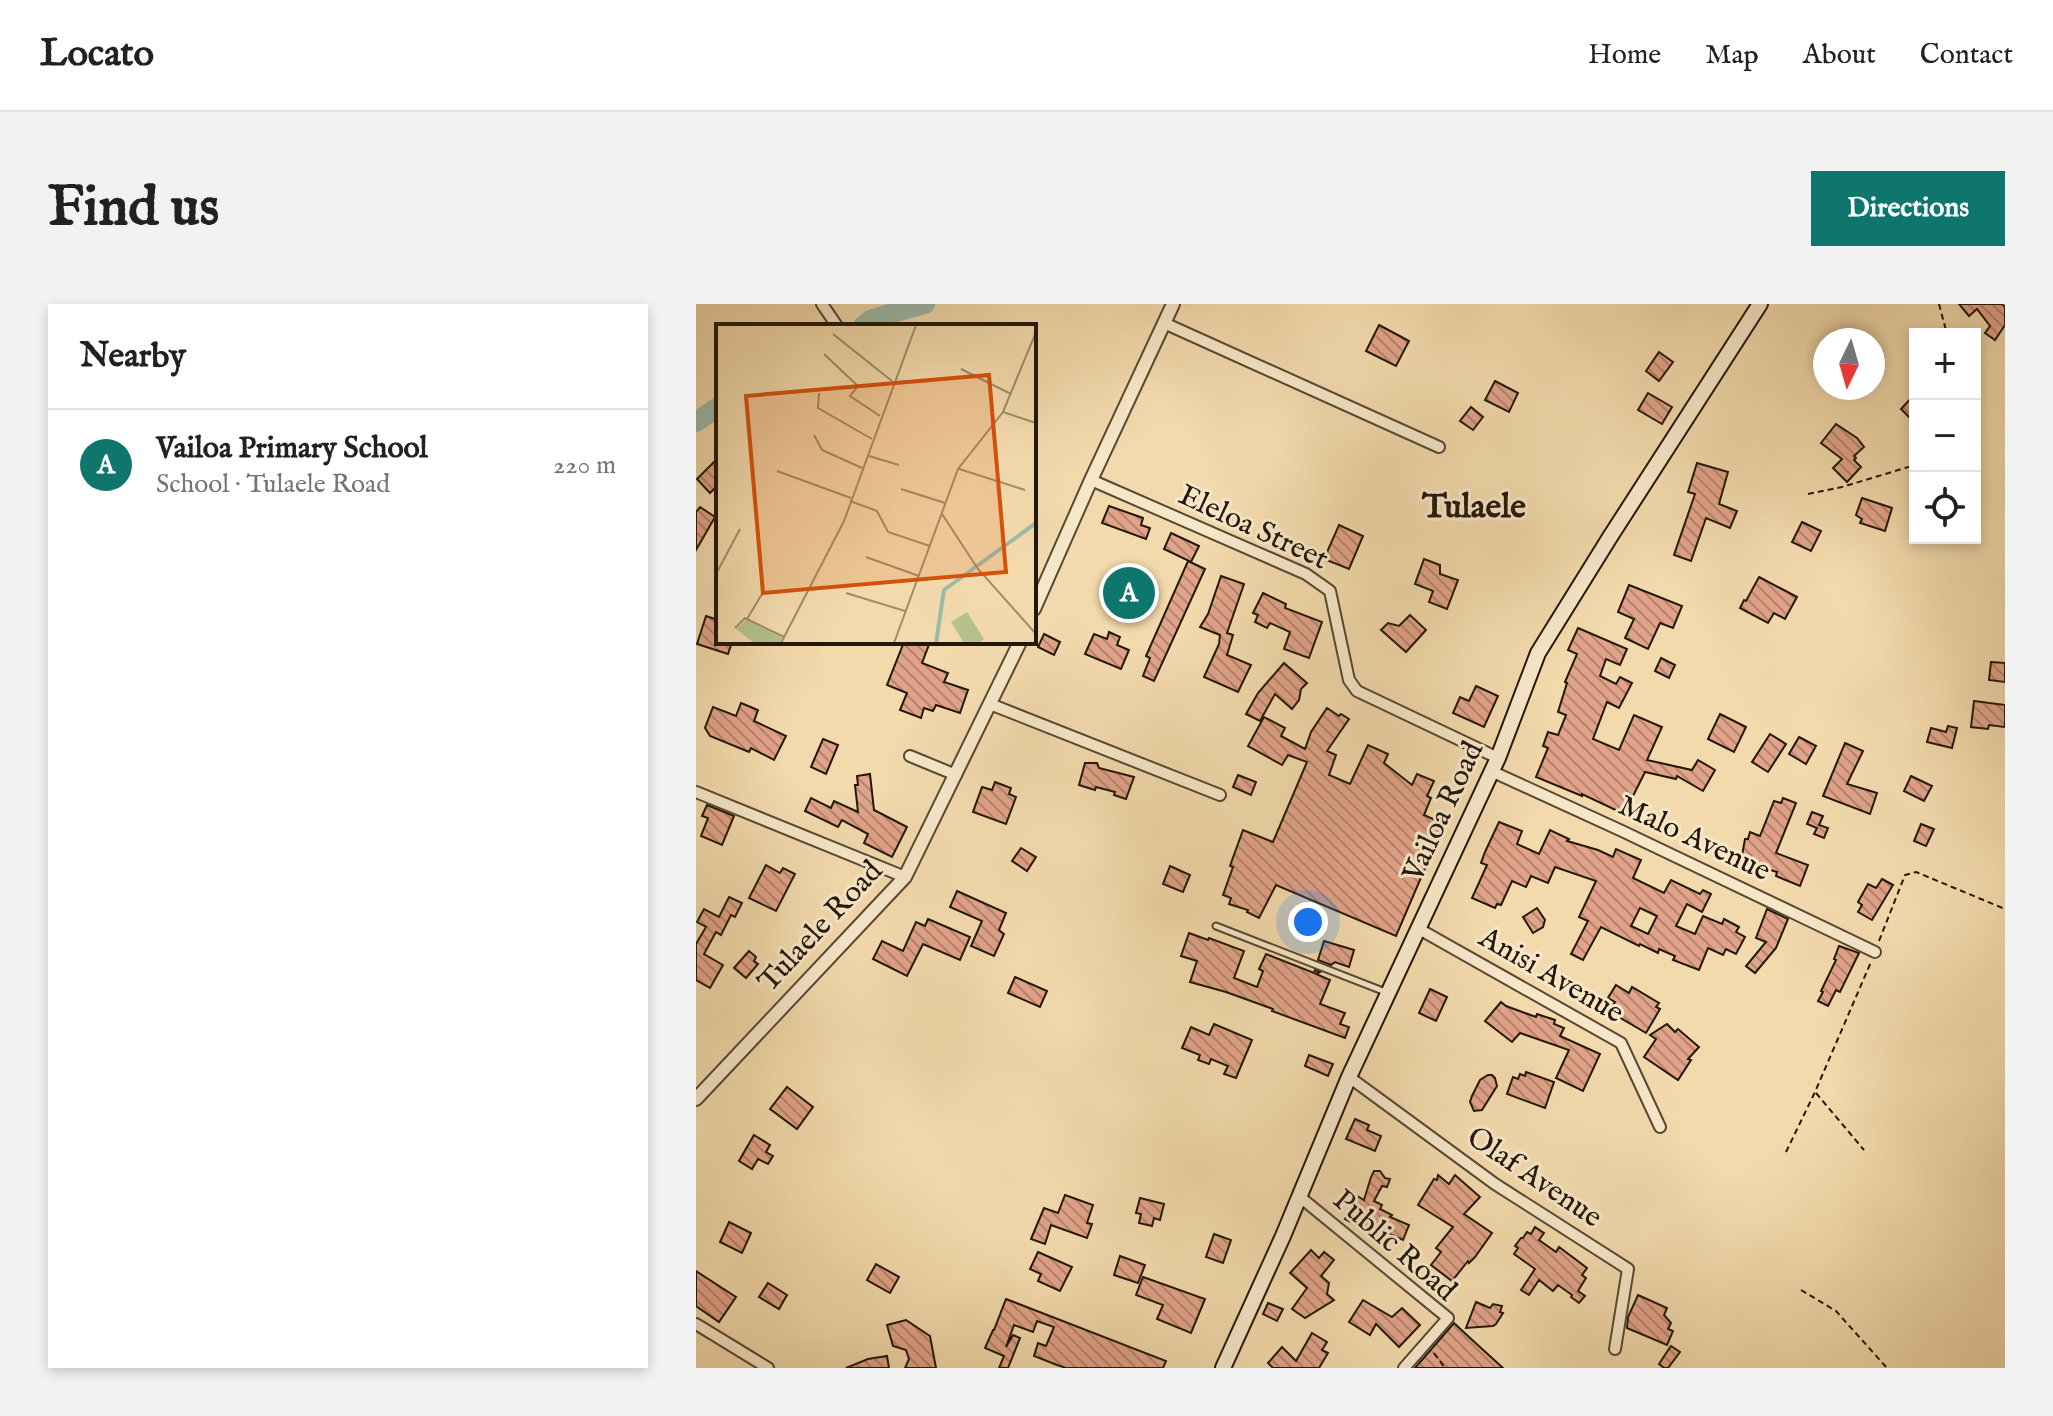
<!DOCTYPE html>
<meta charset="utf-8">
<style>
:root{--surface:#fff;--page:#f2f2f2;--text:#202124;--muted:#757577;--line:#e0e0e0;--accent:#0f766e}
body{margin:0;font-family:"IM FELL English",serif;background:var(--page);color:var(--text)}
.controls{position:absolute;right:24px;top:24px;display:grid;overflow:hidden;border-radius:0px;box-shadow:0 4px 12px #0003}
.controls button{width:72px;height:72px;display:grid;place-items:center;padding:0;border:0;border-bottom:2px solid var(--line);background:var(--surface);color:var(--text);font:40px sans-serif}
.compass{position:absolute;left:1117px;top:24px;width:72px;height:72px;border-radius:50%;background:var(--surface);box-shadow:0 4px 12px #0003;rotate:185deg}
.you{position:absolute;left:612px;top:618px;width:28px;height:28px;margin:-20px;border:6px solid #fff;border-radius:50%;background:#1a73e8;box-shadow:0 0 0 12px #1a73e833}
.badge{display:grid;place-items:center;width:52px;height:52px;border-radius:50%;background:var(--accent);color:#fff;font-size:26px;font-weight:700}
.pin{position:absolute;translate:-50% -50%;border:4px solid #fff;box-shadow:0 2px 8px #0006}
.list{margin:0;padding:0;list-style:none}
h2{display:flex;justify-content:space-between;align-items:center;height:104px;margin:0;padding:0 32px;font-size:34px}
h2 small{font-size:26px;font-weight:400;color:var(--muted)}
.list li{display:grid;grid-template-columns:52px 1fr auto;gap:24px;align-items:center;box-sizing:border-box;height:112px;padding:0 32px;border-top:2px solid var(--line)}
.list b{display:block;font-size:30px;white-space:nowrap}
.list p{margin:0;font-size:26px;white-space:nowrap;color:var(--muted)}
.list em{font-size:26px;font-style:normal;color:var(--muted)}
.icon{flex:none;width:44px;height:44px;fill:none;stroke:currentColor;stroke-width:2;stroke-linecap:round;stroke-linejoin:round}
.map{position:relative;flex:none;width:1309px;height:1064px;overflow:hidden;border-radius:0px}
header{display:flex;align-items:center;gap:48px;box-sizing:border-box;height:112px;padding:0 40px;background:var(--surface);border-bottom:2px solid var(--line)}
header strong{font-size:38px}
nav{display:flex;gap:44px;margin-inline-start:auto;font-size:28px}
.intro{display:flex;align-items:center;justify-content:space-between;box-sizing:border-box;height:192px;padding:0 48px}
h1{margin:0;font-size:56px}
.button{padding:20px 36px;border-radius:0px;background:var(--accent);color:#fff;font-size:28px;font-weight:700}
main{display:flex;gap:48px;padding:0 48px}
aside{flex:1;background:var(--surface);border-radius:0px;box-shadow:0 4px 12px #0003}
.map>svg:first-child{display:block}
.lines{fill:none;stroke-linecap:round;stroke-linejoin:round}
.river{stroke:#9bbaab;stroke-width:20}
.building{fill:url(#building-back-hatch);stroke:#221709;stroke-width:2;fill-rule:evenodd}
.service-casing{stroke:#564832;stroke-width:9}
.minor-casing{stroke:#564832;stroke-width:14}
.tertiary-casing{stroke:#564832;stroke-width:16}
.secondary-casing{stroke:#221709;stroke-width:18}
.path{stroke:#221709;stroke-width:2;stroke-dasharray:6 4;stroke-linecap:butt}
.service{stroke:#f7e7c9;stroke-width:5}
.minor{stroke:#f7e7c9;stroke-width:10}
.tertiary{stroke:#f7e7c9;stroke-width:12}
.secondary{stroke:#f7e7c9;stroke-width:14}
.labels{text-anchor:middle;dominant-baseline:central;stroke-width:6;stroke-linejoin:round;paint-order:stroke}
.street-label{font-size:30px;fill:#221709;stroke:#f7e7c9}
.quarter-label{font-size:34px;font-weight:bold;fill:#221709;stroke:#f7e7c9}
.inset-river{fill:none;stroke:#9bbaab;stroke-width:4}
.inset-road{fill:none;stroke:#9f8c6b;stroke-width:2}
.view{fill:#d4520c;fill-opacity:0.15;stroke:#d4520c;stroke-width:4}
.inset-edge{fill:none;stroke:#221709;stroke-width:4}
</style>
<header>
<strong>Locato</strong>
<nav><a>Home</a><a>Map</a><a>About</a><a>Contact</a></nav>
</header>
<div class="intro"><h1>Find us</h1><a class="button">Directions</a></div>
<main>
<aside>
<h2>Nearby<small></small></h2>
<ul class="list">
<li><span class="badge">A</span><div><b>Vailoa Primary School</b><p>School · Tulaele Road</p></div><em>220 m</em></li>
</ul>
</aside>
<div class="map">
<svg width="1309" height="1064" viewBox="0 0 1309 1064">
<defs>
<pattern id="building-back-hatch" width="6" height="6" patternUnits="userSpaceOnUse" patternTransform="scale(2)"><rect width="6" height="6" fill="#e1a389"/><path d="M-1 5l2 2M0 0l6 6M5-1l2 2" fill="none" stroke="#b6846e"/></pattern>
</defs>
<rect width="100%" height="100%" fill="#f3daac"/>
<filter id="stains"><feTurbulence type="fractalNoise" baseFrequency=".0025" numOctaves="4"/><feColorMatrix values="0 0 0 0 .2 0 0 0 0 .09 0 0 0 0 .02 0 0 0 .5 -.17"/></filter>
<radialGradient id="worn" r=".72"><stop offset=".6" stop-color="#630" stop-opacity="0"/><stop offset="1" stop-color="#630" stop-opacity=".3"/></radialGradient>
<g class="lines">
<g class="river">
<polyline points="167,22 176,15 229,0"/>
<polyline points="0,118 22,103"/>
</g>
</g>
<g class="building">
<polygon points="1263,0 1306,0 1309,3 1309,21 1299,36 1289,29 1294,22 1281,5 1273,12"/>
<polygon points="683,21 713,37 700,62 670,47"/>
<polygon points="963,48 977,58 963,77 950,67"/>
<polygon points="799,77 822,89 813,108 789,96"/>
<polygon points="952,89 976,103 966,120 942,106"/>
<polygon points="1219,90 1219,119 1205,105"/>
<polygon points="775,103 787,113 777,126 764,117"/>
<polygon points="1140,120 1161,134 1168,143 1158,152 1160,154 1158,156 1165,163 1151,178 1137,164 1146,155 1125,139"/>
<polygon points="22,154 22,181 14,189 1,175"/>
<polygon points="1001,159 1032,168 1023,200 1041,207 1034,224 1010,214 995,257 978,251 999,190 992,188"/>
<polygon points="1166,194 1196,204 1189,227 1164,219 1166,215 1160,211"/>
<polygon points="413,202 447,214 445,221 454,224 450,235 406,219"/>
<polygon points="4,203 19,213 0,246 0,208"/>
<polygon points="1106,218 1125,227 1115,247 1096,238"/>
<polygon points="643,221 667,232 653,265 628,255"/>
<polygon points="475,229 503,242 495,258 468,245"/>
<polygon points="728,255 744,261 744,270 762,276 751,305 733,298 737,287 719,280"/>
<polygon points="492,257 509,265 458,377 447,372 454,354 450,352"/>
<polygon points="525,272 548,280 531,329 537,331 531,351 555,361 542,388 508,373 523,340 524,331 504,323 512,310"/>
<polygon points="1063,273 1101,293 1089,315 1078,309 1072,319 1044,304 1048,296 1050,297"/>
<polygon points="933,281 986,302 977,324 964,319 952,345 929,334 938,315 922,308"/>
<polygon points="567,289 590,300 589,304 626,318 613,354 588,345 594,328 574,319 571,324 559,318 562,311 557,309"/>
<polygon points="714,311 730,326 710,348 685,326 692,319 703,322"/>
<polygon points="10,312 22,316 22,338 36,338 32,350 1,340"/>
<polygon points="882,324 931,345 924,361 910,355 904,372 920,380 924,373 936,379 923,404 911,398 897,435 923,446 938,411 966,423 951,456 996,466 1002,456 1019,466 1007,487 981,472 980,475 949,468 928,510 886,490 886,492 840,473 852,444 847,442 852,428 862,431 870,411 862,408 871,379 869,378 881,350 872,346"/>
<polygon points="413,328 424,333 421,341 433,346 425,365 389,350 398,330 411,335"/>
<polygon points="348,330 364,338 358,351 342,343"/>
<polygon points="208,338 234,338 226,359 252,369 248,378 272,386 264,409 240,401 237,407 228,404 225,414 204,406 211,389 191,381"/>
<polygon points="965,354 979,361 973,374 959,367"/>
<polygon points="1295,358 1309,359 1309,378 1293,376"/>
<polygon points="588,359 611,379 605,385 603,396 596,405 579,390 564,417 550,410 562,389"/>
<polygon points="780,382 802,392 788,423 757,409 764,393 773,397"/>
<polygon points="1278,397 1309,401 1309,423 1293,421 1292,425 1275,423"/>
<polygon points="45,399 62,406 58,417 90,432 78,456 55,444 53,448 14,432 9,424 17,403 40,412"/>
<polygon points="631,404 643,412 645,410 653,415 631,447 640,451 633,471 654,480 672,441 692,450 688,459 716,481 721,470 738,477 731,492 735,494 728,511 748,520 700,632 580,581 563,614 551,608 552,606 533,600 535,594 527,591 537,563 534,562 547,526 577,538 611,458 592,451 586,461 552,442 568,413 589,424 585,432 609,445 615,428"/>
<polygon points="1024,410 1050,423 1038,448 1012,435"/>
<polygon points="1252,422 1261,424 1256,444 1231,438 1235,424 1250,428"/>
<polygon points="1074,430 1090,440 1072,468 1056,458"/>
<polygon points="1103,433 1120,442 1110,460 1093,450"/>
<polygon points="127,435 142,441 130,470 115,463"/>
<polygon points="1149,439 1167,447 1151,480 1181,489 1174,510 1127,492"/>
<polygon points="389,459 401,459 403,464 438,473 430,495 418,491 419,488 400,483 399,486 383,481"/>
<polygon points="174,470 178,506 211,523 196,553 168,539 172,530 146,516 142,523 109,507 115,494 135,504 138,497 162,508 159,481 162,481 161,472"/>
<polygon points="542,471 560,478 555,491 537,483"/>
<polygon points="1215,472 1236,482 1228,497 1208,487"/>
<polygon points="299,478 315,484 313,490 320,493 310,520 277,508 286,483 296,486"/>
<polygon points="1087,494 1100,499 1080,549 1112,561 1104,582 1080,572 1081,568 1045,557 1049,535 1052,535 1054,528 1064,532 1078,497 1085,499"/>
<polygon points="11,501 38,512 26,541 5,532 12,514 6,512"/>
<polygon points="1116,508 1127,512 1123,521 1132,524 1128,534 1118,530 1121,524 1111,520"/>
<path d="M803,518L826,527L821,540L843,550L854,526L873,535L871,537L902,546L917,553L920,545L945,556L937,574L968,589L975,576L1004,590L1007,586L1015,590L1006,608L991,600L980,622L999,630L1007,612L1026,620L1028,615L1043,623L1040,628L1049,633L1040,650L1030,645L1027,651L1012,644L1003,666L977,656L979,652L963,645L962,649L944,640L943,642L905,623L887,656L875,650L892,617L883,613L900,577L859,563L852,579L835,572L830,583L816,577L805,601L801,600L799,604L776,594L791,561L785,559L789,548ZM944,604L961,612L952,630L935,622Z"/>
<polygon points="1225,520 1238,525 1230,542 1218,537"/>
<polygon points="325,544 340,553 331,567 316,557"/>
<polygon points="70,561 84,569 87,564 99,570 80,607 53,594"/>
<polygon points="474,562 494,571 487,588 467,580"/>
<polygon points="1186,575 1197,581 1176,616 1162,608 1166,601 1162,598 1172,580 1180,584"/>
<polygon points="261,587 310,609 303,626 308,630 298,652 275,642 286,617 254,603"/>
<polygon points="33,593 46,599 39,613 35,611 25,631 20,628 8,650 27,661 14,684 0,676 0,640 10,623 1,618 8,605 23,613"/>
<polygon points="841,604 849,616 847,623 837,629 827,613"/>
<polygon points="1071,605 1092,615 1080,644 1059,669 1050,662 1070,638 1060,634"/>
<polygon points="232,615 274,633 264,656 227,640 211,672 177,655 186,637 207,647 220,618 229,622"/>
<polygon points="493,629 512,636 513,634 548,647 538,674 561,683 567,667 563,665 570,650 618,669 619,666 624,668 620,670 634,676 624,700 649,709 644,720 653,723 649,734 576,707 577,705 530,688 494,678 501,657 485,652"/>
<polygon points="628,637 658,646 653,663 639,658 635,661 622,656"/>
<polygon points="1143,642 1163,649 1144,688 1140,686 1132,702 1122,697 1127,688 1125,687 1140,656 1138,655"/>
<polygon points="53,647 60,653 58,657 62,660 50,674 38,664"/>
<polygon points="319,673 351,687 344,703 312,689"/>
<polygon points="920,681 933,689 936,683 963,699 960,703 964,705 950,729 921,712 925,706 917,701 919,698 912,694"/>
<polygon points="734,685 751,693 740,717 723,709"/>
<polygon points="805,698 810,702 840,713 841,710 859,716 858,720 868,724 864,732 904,750 887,787 860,774 873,746 824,729 816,738 789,717"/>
<polygon points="518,720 556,736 540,774 528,770 532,762 515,755 513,760 502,756 504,751 486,744 495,723 513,731"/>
<polygon points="971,720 979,728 982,725 1003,743 992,755 995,756 982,776 948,753 960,735 954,731"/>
<polygon points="613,751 637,760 632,772 609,762"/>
<polygon points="830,768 858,778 849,804 811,790 817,773 822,775 824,770 829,772"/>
<polygon points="792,771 796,771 799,774 801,782 786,806 778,807 774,798 776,792 784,776"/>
<polygon points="91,783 117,803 101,825 74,805"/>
<polygon points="659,815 673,821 671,826 685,832 679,847 650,835"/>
<polygon points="58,831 74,841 70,848 77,852 72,860 62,855 56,865 43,857"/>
<polygon points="678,867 684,867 689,874 694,875 691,883 686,882 678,897 686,901 684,905 696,911 694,913 713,921 707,936 687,927 684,933 649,915 661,892 668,896 675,873"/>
<polygon points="742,871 753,880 759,871 784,893 768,910 796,929 779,953 773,959 772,957 756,977 735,961 745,948 740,944 757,923 722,901 738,875 741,876"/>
<polygon points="369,891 397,901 391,919 396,920 391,934 355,921 349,940 335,935 348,904 362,909"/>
<polygon points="444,894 468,900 464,916 458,914 456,922 443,919 445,910 440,909"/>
<polygon points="33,918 55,929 46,949 24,938"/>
<polygon points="839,923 848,929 843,936 860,948 863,943 891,964 886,971 890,974 882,987 889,992 883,999 875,993 876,991 862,981 857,987 843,976 833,991 825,986 839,965 818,950 822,944 819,942 825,934 827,934 831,928 835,930"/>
<polygon points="518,930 535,936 527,959 510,953"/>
<polygon points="615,946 623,954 628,948 638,956 625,972 633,979 631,990 638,996 609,1014 596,1005 611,984 594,969"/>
<polygon points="342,948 376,963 364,987 342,977 345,970 334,965"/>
<polygon points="424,952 449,961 442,979 418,971"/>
<polygon points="180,960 203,973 194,989 171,976"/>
<polygon points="0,967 40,993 23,1018 0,1002"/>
<polygon points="447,973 509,995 495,1029 461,1015 467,1001 440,991"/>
<polygon points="72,979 91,991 83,1005 63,993"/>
<polygon points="942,991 971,1004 968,1011 975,1019 972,1025 977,1027 971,1041 931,1024 932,1013"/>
<polygon points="310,995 470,1057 467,1064 370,1064 361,1061 338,1052 342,1039 350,1042 358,1023 341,1017 337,1028 318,1021 310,1043 317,1031 324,1034 312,1064 303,1064 308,1052 289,1044 297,1026 298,1026"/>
<polygon points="667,996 696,1013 706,1004 724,1021 703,1043 680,1020 674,1031 653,1018"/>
<polygon points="780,998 794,1004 797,1000 806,1002 804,1008 807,1009 800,1020 797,1022 770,1024"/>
<polygon points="572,999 587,1005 581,1017 567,1010"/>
<polygon points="210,1016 234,1032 240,1064 209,1064 213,1055 210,1046 197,1042 191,1021"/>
<polygon points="758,1019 773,1033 807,1064 719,1064"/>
<polygon points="616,1029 631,1038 626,1046 632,1049 623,1064 577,1064 572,1059 586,1043 600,1057"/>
<polygon points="975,1042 984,1048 972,1064 968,1064 963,1060"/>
<polygon points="191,1052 193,1064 150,1064 172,1055"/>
</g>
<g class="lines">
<defs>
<polyline id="service" points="520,622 692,689"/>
<g id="minor">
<polyline points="126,0 141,22"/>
<polyline points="468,19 743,143"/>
<polyline points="395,176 610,270 634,287 653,376 661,387 802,454"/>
<polyline points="294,400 524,491"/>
<polyline points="214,452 260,471"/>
<polyline points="795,467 926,527 1179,648"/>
<polyline points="0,488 209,573"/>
<polyline points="723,625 925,739 964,823"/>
<polyline points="653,773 799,880 932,965 919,1045"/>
<polyline points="604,893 752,1014 708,1064"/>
<polyline points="0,1020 72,1064"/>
</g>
<g id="tertiary">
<polyline points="338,305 395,176 477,0"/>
<polyline points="0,795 209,573 324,338"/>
</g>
<polyline id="secondary" points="527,1064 587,932 653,773 802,454 842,349 914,233 1064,0"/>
</defs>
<use href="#service" class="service-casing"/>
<use href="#minor" class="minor-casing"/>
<use href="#tertiary" class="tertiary-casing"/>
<use href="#secondary" class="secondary-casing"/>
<g class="path">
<polyline points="1243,0 1251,30"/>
<polyline points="1112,190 1146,183 1219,161"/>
<polyline points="1183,637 1209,571 1220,568 1309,605"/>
<polyline points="1120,789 1168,846"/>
<polyline points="1090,848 1119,788 1175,658"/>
<polyline points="1105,986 1140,1007 1191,1064"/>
<polyline points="738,1049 749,1064"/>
</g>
<use href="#service" class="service"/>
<use href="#minor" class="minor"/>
<use href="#tertiary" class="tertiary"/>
<use href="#secondary" class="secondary"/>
</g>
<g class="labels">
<g class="street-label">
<text transform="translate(557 224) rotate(25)">Eleloa Street</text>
<text transform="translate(748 508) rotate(-65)">Vailoa Road</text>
<text transform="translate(998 535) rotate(25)">Malo Avenue</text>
<text transform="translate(125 623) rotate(-47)">Tulaele Road</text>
<text transform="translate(855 672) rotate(30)">Anisi Avenue</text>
<text transform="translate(838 874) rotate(34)">Olaf Avenue</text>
<text transform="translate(698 942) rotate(41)">Public Road</text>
</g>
<g class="quarter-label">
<text x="778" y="203">Tulaele</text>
</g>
</g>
<g transform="translate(20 20)">
<rect width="320" height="320" fill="#f3daac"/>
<path d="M31,295L66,314L64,319H38L20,305Z" fill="#b6c18d"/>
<path d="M251,288L268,315L263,319H248L235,298Z" fill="#b6c18d"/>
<path class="inset-river" d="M220,319L228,266L320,199"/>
<path class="inset-road" d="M117,10L176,57M108,30L142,62L134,72L164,92M245,45L295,70M103,69L102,84L156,115M287,88L320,99M98,111L106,126L146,144M153,132L183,141M243,145L309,166M61,147L135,174M185,165L229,179M134,177L161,187L172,208L214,222M226,190L262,245L320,310M150,233L203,252M0,250L24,205M130,269L189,287M31,295L46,270M19,304L29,294L68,313M65,319L128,197L200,1M178,319L242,145L287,88L320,8"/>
<path class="view" d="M273,51L290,248L47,269L30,72Z"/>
<rect width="320" height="320" class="inset-edge"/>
</g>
<rect width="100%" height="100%" filter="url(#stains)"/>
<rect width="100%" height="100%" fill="url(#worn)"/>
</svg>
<div class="controls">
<button>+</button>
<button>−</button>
<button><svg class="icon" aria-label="locate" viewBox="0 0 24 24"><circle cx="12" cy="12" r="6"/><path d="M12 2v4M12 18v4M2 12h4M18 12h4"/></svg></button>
</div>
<svg class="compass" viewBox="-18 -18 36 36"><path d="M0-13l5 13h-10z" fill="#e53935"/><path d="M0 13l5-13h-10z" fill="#757577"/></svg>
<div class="you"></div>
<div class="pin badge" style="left:433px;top:289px">A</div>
</div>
</main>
